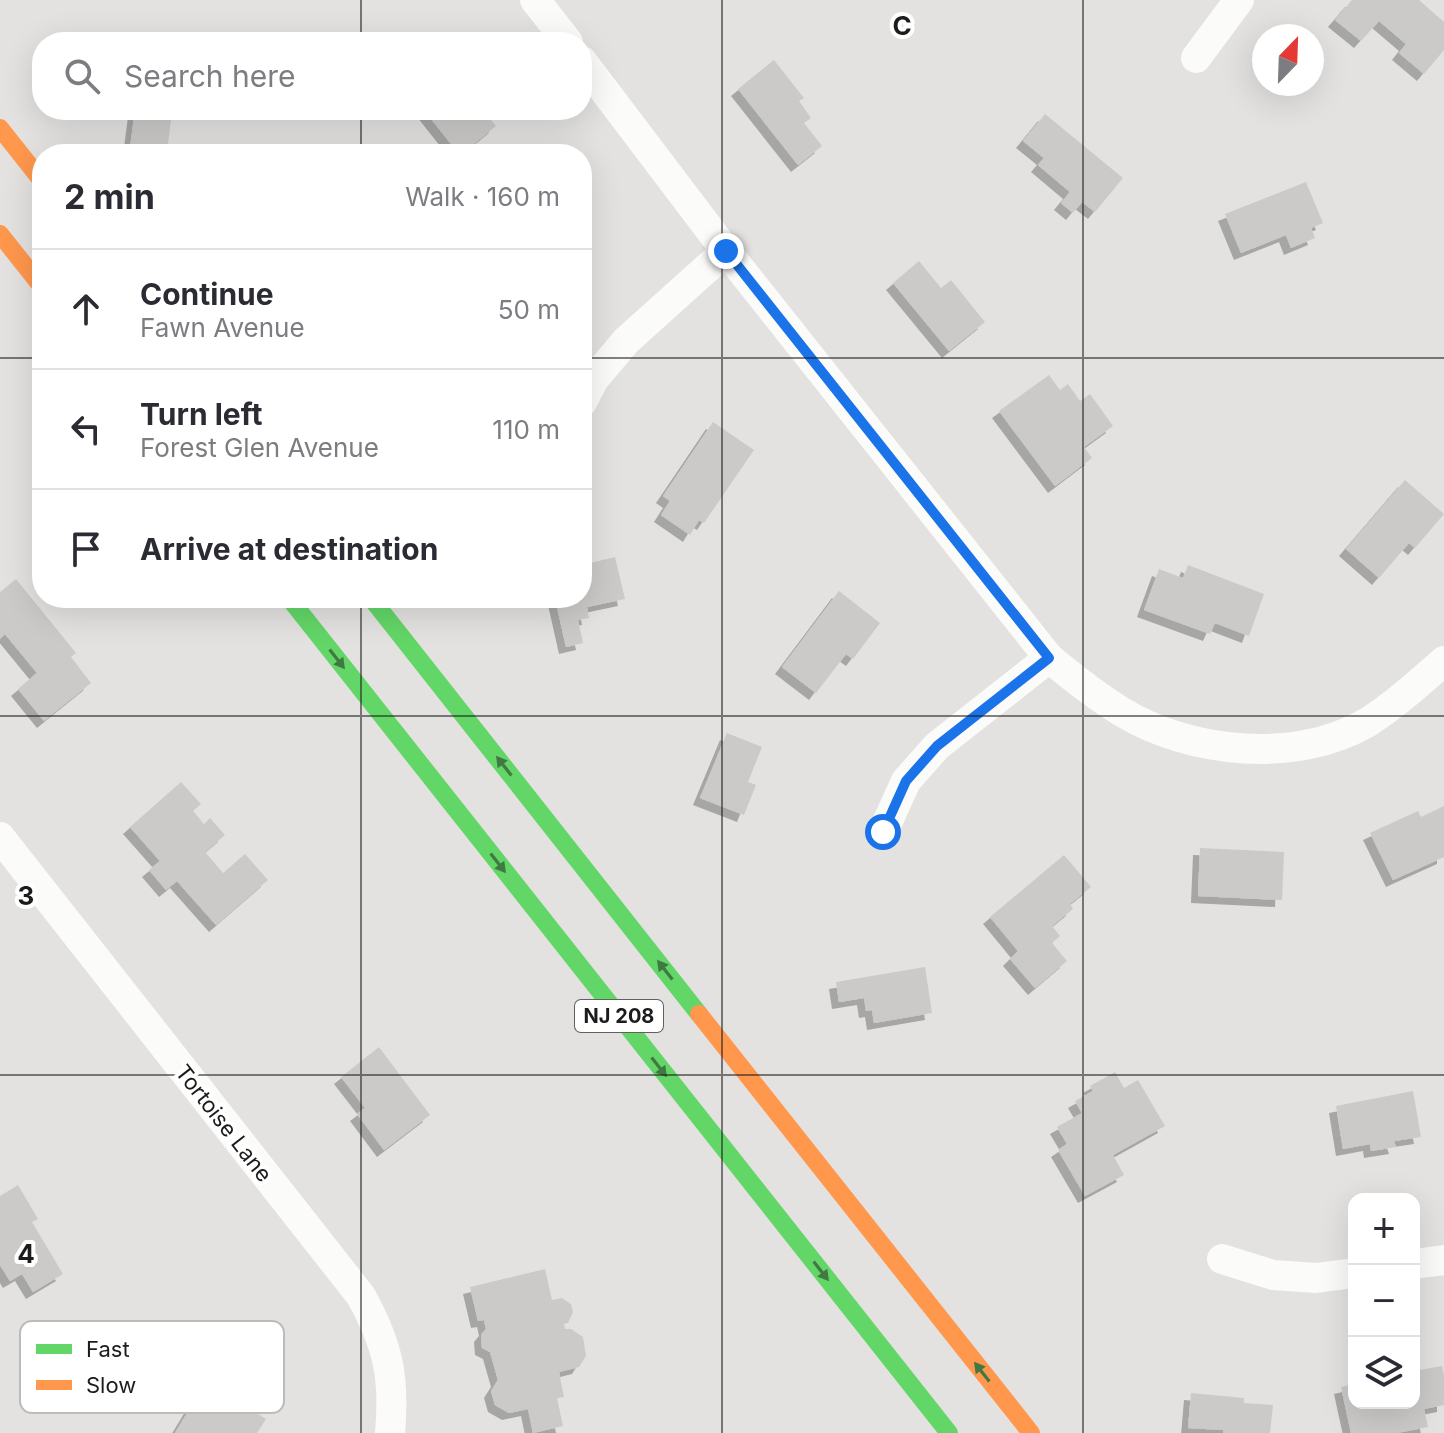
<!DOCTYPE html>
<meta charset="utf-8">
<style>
:root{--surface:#fff;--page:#f7f7f7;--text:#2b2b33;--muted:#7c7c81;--line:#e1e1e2}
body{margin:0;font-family:Inter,sans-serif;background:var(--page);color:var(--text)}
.controls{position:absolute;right:24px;bottom:24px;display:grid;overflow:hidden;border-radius:16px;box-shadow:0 8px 32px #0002}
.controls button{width:72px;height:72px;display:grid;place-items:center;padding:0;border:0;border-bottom:2px solid var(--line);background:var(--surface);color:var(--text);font:40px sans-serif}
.compass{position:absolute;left:1252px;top:24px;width:72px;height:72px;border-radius:50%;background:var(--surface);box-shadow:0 8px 32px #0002;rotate:23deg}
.stop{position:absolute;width:24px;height:24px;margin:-18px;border:6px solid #1a73e8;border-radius:50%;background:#fff}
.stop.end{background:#1a73e8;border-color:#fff;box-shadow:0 2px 8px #0008}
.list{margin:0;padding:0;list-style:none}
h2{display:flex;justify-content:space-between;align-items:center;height:104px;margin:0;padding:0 32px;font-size:34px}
h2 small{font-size:26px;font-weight:400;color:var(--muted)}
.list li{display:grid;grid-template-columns:52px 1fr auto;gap:24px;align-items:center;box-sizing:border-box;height:120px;padding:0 32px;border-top:2px solid var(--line)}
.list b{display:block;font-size:30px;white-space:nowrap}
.list p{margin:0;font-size:26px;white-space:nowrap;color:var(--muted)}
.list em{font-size:26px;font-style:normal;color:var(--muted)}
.icon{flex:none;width:44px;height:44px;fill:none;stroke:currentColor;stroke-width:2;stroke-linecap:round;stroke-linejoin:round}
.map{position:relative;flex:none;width:1444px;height:1433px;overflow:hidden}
.search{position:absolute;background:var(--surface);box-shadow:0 8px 32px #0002;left:32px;top:32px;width:560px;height:88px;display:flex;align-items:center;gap:20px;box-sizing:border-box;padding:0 28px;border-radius:32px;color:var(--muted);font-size:30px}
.panel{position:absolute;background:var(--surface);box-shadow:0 8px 32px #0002;left:32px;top:144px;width:560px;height:464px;border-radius:32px}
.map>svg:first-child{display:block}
.building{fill:#cbcac9;filter:url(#shadow)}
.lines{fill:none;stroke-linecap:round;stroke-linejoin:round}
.street{stroke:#fbfbfa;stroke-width:30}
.fast{stroke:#63d668;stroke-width:18}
.slow{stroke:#ff974d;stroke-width:18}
.oneway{fill:#407942}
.route{stroke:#1a73e8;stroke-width:10}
.grid{fill:none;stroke:#1d1c1b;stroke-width:2;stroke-opacity:0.55}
.labels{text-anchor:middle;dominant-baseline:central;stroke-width:8;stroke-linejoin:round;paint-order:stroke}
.shield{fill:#fff;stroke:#61605f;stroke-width:2}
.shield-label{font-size:20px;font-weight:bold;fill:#1d1c1b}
.street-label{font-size:22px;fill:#1d1c1b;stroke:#fff}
.key{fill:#fff;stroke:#bbb;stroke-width:2}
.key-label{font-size:22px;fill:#1d1c1b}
.grid-label{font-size:26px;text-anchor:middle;font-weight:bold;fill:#1d1c1b;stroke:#fff;stroke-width:8;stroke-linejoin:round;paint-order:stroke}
</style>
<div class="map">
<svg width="1444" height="1433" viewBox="0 0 1444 1433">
<defs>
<filter id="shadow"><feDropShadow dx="-7" dy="7" stdDeviation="0" flood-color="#0004"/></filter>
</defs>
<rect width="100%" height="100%" fill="#e3e2e1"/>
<g class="building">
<polygon points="1352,0 1419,0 1444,22 1444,50 1424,74 1399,53 1406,44 1379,21 1361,41 1335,20"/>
<polygon points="774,60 804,98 799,101 811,118 804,123 822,146 798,165 738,89"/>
<polygon points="135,110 160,110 172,112 167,152 130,148"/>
<polygon points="424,110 483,110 496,126 462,154 459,154"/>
<polygon points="1045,114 1123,178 1095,212 1082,202 1073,213 1061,203 1070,192 1038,165 1044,158 1023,141"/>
<polygon points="1306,182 1323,223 1311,228 1315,238 1291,248 1286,235 1241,253 1225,214"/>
<polygon points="919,261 941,288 951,280 985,322 949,351 893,283"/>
<polygon points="1049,375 1060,390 1068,384 1080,401 1090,394 1113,426 1084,447 1092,458 1055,486 999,411"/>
<polygon points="713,422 754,450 704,523 699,520 690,535 661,515 670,501 663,496"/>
<polygon points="1405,480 1444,514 1415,548 1409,543 1379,578 1346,549"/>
<polygon points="615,557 625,599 587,607 589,618 578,620 583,643 566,647 555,598 582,598 582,565"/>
<polygon points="1188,565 1264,594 1249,636 1215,623 1210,634 1144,610 1159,569 1183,578"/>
<polygon points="16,579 76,653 71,657 91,683 44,721 18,689 37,673 5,634 0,639 0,592"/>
<polygon points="839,591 880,623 853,659 846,654 816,693 782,667"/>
<polygon points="727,733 762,747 748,782 756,785 744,815 700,798"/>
<polygon points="181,782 201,804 193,811 204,824 210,818 225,835 205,852 223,873 245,854 268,880 216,925 177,881 166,890 149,870 160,861 130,827"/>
<polygon points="1444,806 1444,857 1393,880 1370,833 1418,811 1421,817"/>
<polygon points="1200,848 1284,852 1282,900 1198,896"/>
<polygon points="1064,855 1091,887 1070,904 1073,909 1052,926 1060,936 1052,943 1067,961 1035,988 1010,959 1018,951 990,917"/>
<polygon points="925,967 932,1013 874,1023 872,1010 866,1011 864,998 839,1002 836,982"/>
<polygon points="379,1047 430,1115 384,1150 357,1114 365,1108 341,1077"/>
<polygon points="1115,1072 1124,1088 1138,1080 1165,1126 1113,1155 1124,1175 1085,1196 1058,1150 1067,1144 1057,1127 1082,1113 1075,1101 1093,1091 1090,1086"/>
<polygon points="1413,1091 1421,1137 1394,1141 1396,1147 1371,1151 1370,1144 1343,1149 1336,1106"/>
<polygon points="18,1185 38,1219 32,1222 63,1274 33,1292 22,1274 10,1281 0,1265 0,1196"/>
<polygon points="545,1269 552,1300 562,1298 571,1304 573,1312 568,1323 564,1324 565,1329 571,1329 583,1337 586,1356 579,1367 559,1372 564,1397 557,1398 563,1426 533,1433 528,1409 509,1413 495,1405 491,1391 498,1380 490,1352 482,1348 481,1335 486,1329 484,1320 478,1321 470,1287"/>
<polygon points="1442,1366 1444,1376 1444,1405 1424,1409 1428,1427 1397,1433 1351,1433 1341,1387 1354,1384 1354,1403 1414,1403 1414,1371"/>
<polygon points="206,1382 266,1419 257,1433 175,1433"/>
<polygon points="1191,1393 1244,1398 1244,1403 1273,1405 1270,1433 1223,1433 1223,1430 1188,1428"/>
</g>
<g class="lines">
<g class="street">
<polyline points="535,0 568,42"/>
<polyline points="1196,58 1239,0"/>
<path d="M582,61L726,251L1049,658C1072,677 1096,696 1122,712C1191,754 1297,764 1368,722C1395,705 1420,682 1444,661"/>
<polyline points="582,402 594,379 626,341 726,251"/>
<polyline points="883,832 906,781 937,746 1049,658"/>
<path d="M0,837L361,1296C388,1345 395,1377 390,1433"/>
<polyline points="1222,1259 1273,1275 1316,1278 1354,1273"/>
<polyline points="1414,1264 1444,1260"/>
</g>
<g class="fast">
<polyline points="289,598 949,1433"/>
<polyline points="371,598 699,1014"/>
</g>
<g class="slow">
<polyline points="0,128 42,181"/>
<polyline points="0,234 42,287"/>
<polyline points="699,1014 1031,1433"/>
</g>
</g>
<defs><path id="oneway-solid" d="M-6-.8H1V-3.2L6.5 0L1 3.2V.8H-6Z" transform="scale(2)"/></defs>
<g class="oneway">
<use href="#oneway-solid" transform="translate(337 659) rotate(52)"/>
<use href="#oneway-solid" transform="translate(504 766) rotate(-128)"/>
<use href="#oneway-solid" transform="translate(498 863) rotate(52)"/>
<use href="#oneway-solid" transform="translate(665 970) rotate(-128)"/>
<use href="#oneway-solid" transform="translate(659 1067) rotate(52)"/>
<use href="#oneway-solid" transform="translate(821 1271) rotate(52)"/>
<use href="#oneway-solid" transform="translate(982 1372) rotate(-128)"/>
</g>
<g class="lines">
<polyline class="route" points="726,251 1049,658 937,746 906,781 883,832"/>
</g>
<path class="grid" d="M361,0V42M722,0V1433M1083,0V1433M361,110V154M0,358H42M582,358H1444M361,598V1433M0,716H1444M0,1075H1444"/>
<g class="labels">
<rect class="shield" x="575" y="1000" width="88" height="32" rx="6"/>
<g class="shield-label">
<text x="619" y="1016">NJ 208</text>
</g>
<g class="street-label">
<text transform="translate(224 1123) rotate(52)">Tortoise Lane</text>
</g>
</g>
<rect x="20" y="1321" width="264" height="92" rx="12" class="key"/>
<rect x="36" y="1344" width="36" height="10" fill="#63d668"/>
<rect x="36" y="1380" width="36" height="10" fill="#ff974d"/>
<g class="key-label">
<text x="86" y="1357">Fast</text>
<text x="86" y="1393">Slow</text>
</g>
<g class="grid-label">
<text x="902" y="35">C</text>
<text x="26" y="905">3</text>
<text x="26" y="1263">4</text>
</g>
</svg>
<div class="controls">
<button>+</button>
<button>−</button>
<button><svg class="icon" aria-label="layers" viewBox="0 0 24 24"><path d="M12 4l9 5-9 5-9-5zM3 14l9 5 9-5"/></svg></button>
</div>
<svg class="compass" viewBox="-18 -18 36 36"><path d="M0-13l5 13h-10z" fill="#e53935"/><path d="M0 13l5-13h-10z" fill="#7c7c81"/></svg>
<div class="stop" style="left:883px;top:832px"></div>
<div class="stop end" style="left:726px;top:251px"></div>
<div class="search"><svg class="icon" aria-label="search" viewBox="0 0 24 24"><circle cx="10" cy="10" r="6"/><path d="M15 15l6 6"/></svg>Search here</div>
<section class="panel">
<h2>2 min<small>Walk · 160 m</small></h2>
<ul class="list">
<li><svg class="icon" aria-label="ahead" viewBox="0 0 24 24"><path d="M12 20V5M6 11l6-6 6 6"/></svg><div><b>Continue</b><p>Fawn Avenue</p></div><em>50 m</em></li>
<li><svg class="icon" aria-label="left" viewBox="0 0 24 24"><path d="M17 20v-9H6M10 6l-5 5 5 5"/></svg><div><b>Turn left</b><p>Forest Glen Avenue</p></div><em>110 m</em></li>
<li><svg class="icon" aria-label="arrive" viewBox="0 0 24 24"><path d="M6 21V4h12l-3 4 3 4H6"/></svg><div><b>Arrive at destination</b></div></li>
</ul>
</section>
</div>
